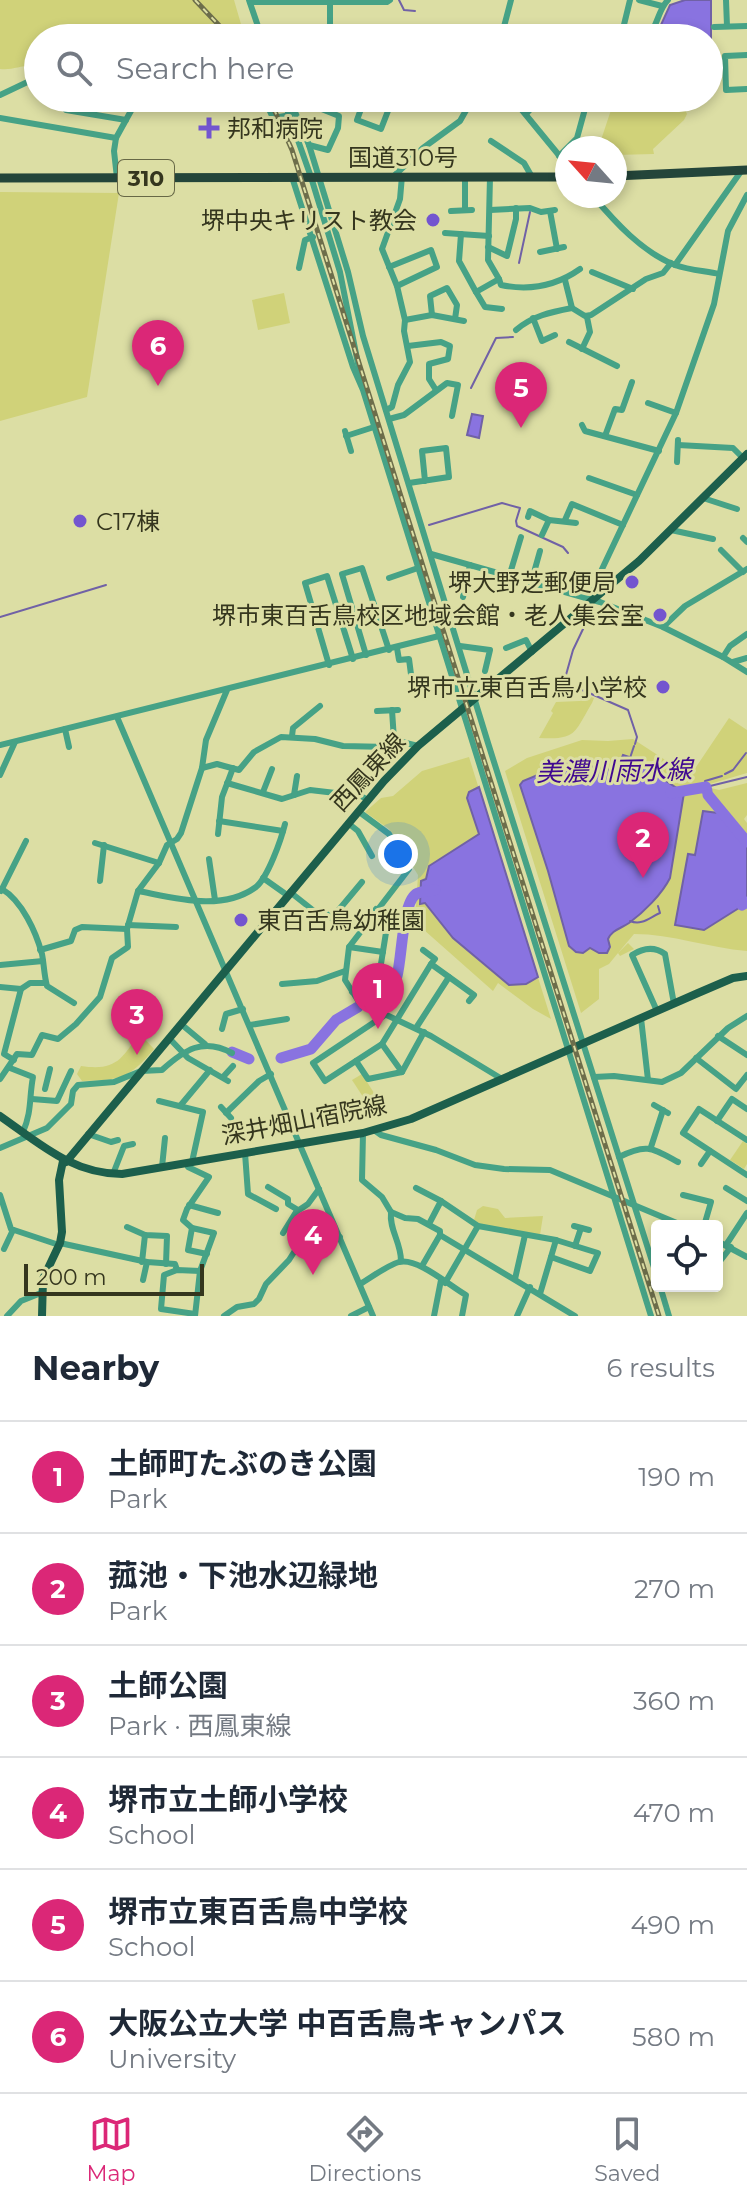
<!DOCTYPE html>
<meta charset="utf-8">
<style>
:root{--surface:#fff;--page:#f6f6f7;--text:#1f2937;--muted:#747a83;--line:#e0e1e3;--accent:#db2777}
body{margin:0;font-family:Montserrat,"Noto Sans JP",sans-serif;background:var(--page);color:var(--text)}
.controls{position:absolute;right:24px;bottom:24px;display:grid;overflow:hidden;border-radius:8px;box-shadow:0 4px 12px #0003}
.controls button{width:72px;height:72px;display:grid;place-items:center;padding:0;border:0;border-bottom:2px solid var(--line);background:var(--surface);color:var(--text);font:40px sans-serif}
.compass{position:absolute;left:555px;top:136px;width:72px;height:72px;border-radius:50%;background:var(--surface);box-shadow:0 4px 12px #0003;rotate:297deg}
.scale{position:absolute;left:24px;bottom:20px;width:180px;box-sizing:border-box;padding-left:8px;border:4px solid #35361e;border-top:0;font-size:22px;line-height:28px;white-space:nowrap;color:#35361e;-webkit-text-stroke:6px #dcdea4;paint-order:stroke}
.you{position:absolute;left:398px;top:854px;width:28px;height:28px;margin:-20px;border:6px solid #fff;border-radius:50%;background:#1a73e8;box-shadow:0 0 0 12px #1a73e833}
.badge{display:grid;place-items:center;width:52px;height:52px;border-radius:50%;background:var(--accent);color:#fff;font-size:26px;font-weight:700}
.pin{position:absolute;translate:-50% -66px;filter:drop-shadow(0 2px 4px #0008)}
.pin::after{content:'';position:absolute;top:42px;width:28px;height:24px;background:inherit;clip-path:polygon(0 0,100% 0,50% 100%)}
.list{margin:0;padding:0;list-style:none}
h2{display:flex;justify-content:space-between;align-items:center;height:104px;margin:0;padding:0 32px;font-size:34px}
h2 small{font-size:26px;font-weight:400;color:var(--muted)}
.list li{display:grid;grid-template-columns:52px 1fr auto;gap:24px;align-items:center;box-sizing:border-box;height:112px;padding:0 32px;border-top:2px solid var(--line)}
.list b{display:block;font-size:30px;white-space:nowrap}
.list p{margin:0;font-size:26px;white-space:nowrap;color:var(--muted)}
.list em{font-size:26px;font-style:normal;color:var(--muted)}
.icon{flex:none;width:44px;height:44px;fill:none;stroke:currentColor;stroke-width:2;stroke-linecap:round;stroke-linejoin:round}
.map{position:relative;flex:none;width:747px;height:1316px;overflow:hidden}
.search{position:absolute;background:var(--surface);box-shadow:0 4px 12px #0003;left:24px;right:24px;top:24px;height:88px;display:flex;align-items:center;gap:20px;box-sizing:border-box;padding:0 28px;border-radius:44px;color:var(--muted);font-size:30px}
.sheet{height:776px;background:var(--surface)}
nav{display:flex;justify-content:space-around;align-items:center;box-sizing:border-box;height:112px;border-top:2px solid var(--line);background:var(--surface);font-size:22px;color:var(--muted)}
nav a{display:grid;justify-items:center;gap:4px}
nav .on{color:var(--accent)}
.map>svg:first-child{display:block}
.green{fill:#d0d279}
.water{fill:#8973e0;stroke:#7061a6;stroke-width:2}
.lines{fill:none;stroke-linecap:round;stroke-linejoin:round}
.stream{stroke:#7061a6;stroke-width:2}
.river{stroke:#8973e0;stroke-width:11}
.minor{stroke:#46a286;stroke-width:6}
.major{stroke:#1c5f4c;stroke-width:8}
.highway{stroke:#24453a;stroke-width:9}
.rail-casing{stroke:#6d6e4b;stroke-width:5}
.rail{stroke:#dcdea4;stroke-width:2;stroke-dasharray:6;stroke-linecap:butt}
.poi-dot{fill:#7355cf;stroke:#dcdea4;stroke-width:3}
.labels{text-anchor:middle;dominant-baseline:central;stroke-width:6;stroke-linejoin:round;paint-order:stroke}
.shield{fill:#dcdea4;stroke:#676846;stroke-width:2}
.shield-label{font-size:22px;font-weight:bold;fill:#35361e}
.poi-label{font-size:24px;fill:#35361e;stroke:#dcdea4;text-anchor:end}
.street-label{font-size:24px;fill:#35361e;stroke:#dcdea4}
.water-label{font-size:26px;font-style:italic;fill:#400891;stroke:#dcdea4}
</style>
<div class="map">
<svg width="747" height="1316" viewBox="0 0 747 1316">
<rect width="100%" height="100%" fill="#dcdea4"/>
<g class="green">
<path d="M0,0H234L245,38H38V67C25,63 14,71 0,69Z"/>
<polygon points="615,98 680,98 687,114 684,120 653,149 654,154 615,155 615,148 606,148 600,143"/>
<polygon points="0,192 119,193 87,397 0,421"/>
<polygon points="284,293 290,323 258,330 252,300"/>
<path d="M587,696L594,698L592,703C574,733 577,740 539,738L553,713L551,711L556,702L580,701Z"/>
<path d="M729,718L747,730V773L703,786L719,790L747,783V815L744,819L747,823V951C709,948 672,934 634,934L618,953L628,943L634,949L620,956L618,953L609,964L599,969V999L581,1013L505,771L527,758L582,740L608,741L633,739L690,776Z"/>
<polygon points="469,757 551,1019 533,1009 498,983 493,991 415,922 410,922 416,906 418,875 389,829 365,812 381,798 393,796 422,771"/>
<path d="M139,1033L154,1049C129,1079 120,1080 82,1081L77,1074L81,1066C115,1071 122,1060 139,1033Z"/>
<polygon points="362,1074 374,1093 367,1103 352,1080"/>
<polygon points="743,1141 747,1144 747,1164 744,1169 730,1160"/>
<polygon points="483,1206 498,1209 505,1218 543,1216 540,1235 482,1225 474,1220 477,1210"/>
</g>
<g class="water">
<polygon points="685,0 711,0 711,96 709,98 709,38 655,38 670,5"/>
<polygon points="472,414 483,416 479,438 467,435"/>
<path d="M623,755L632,758L684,793L670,878C662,894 644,912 629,923C620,929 612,930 608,939L610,947L607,953H599L590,948L583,953L576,952L569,946L548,871L520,785L523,781L569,762L616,771Z"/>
<polygon points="479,787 538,977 526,984 509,985 453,938 425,903 420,904 421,881 426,879 429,866 479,834 467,798 469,792"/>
<polygon points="703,811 718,813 747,845 747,899 738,906 739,908 704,930 675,925 688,854 695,855"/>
</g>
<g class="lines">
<g class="stream">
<polyline points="399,0 404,10 415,11"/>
<polyline points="262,124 282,132"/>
<polyline points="519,263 530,212"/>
<polyline points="471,388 496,338 513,337"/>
<polyline points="429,525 502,503 520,508 516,521 517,526 563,547 568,553"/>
<polyline points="0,617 106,585"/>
<polyline points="584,627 573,650 564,682 628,710 637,737 635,744"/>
<polyline points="630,758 634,746"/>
<polyline points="725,774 733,770 746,753"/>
<polyline points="706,786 705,781 722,776"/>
<polyline points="706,787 747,777"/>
<path d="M630,921C642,926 650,917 660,913L658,906"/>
</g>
<g class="river">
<polyline points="671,793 706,787 707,791"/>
<polyline points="708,795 747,842"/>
<polyline points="741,904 742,905 747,902"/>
<path d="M365,1002L397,976C402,959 402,904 416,894C420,891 429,891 435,890"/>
<polyline points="232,1052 249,1059"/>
<polyline points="281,1058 311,1049 336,1020 358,1007"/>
</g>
<g class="minor">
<polyline points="249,0 262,38"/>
<polyline points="639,0 662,6"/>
<polyline points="726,0 727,26"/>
<polyline points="250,2 387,2 390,0"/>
<polyline points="330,2 330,38"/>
<polyline points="714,27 747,26"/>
<polyline points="330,32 374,34"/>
<polyline points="261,36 303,38"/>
<polyline points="621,37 630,0"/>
<polyline points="501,38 511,0"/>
<polyline points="609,38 625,38"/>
<path d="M645,38C658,29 657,11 668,0"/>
<polyline points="747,55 725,56 726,90 747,89"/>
<polyline points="0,95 38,77"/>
<polyline points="264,98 273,118 291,115"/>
<polyline points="283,98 311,177 340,272 361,379"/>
<polyline points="289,98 309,145 348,272 363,336 488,743 657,1277"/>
<polyline points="365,98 357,120 381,129 393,98"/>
<polyline points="512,98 567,165"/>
<polyline points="66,110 126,120"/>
<polyline points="526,114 541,98"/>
<polyline points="0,118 116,138 114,151 117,178"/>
<polyline points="116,138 132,109 142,98"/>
<polyline points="491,141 524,163 532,177"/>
<polyline points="309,145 328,150 338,128 339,116 319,108"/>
<polyline points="559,156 577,138 588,98"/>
<polyline points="394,176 423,148 460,121 473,98"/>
<polyline points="292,177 353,367 363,390 651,1316"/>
<polyline points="465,177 465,210"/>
<path d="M593,196C615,222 642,252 675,265C689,270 705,271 719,274"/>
<polyline points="490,210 530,208 541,212 555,210"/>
<polyline points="451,211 472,210"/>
<polyline points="550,211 557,249"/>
<polyline points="445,233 489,236"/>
<polyline points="461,234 459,261 476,292 499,279 488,260 490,177"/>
<polyline points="488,247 507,256 516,219 516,208"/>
<polyline points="540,252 564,247"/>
<polyline points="675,265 742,170"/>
<polyline points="389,267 431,250 437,267 397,286"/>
<polyline points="299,268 305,240 313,237"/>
<polyline points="592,272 633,289"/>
<path d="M499,279L501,285C530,291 556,286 580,269"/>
<polyline points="565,280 572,308"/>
<polyline points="476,292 485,307 502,309"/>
<polyline points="432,315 430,296 447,288 457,305 455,319"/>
<polyline points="533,318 542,341 555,335"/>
<polyline points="405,320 432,315 464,321"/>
<path d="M516,330C532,316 551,312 572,308L585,316L591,315L646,279L663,273L671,263"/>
<polyline points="569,342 617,366"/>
<polyline points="408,346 441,342 450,346 448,359 429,364 429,379 436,390"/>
<polyline points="582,349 590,332 587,317"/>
<polyline points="648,403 676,413"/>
<polyline points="386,410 392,407 398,385 410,362 404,331 405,320 397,286 382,249 400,199 402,176"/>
<polyline points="389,419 404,415 447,383 458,385 452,416"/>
<polyline points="582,425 585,431 659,451"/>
<polyline points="345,431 351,451"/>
<polyline points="346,436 374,427"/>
<polyline points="605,436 615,409 622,410 632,382"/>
<polyline points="678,445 733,448 743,458"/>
<polyline points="677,462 678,440"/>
<polyline points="589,478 637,495"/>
<polyline points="409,483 449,477 446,448 422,451 425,481"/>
<polyline points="703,498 737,509"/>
<polyline points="528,517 530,511 549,520 576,523"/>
<polyline points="565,520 572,504 623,525"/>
<polyline points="671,530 713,539"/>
<polyline points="542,535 549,520"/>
<polyline points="743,538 747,542"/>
<polyline points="721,550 743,572"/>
<polyline points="431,554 600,602 663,627 723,657 747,672"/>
<polyline points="509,577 521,537"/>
<polyline points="389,578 418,568"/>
<polyline points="531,583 540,551"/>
<polyline points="463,597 470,565"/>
<polyline points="593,600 594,586 676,413 714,304 728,231 747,195"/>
<polyline points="663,627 685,606 747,569"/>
<polyline points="460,646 490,650 485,671"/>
<polyline points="397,648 399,660 409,659 412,682"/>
<polyline points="506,648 526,640 532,652"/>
<polyline points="366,655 342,574 362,568 389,650"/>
<polyline points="723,657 730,646 747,634"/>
<polyline points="733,662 747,658"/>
<polyline points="329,665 305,583 327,576 353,659"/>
<polyline points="392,710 394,740"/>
<polyline points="377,711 398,710"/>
<polyline points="117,717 373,1316"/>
<polyline points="65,729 69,747"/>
<polyline points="292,736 293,728 320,706"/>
<polyline points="0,745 439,636"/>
<polyline points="202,768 217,764 239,770 254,752 281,737 315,739 343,746 389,747 394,740 418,746"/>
<polyline points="0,775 15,742"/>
<polyline points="227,783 282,799 310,790 361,796 368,800"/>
<polyline points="263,792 272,769"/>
<polyline points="294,795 297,776"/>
<polyline points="358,811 389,834 409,869 349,947 345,980 359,1002 431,1036 502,1079"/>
<polyline points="219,821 283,831"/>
<polyline points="348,823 358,831 372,856"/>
<polyline points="218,834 222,797 233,768"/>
<polyline points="95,843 159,863"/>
<polyline points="209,859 215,900"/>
<polyline points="263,878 287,895"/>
<polyline points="100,881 104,845"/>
<path d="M2,889C22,901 36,932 42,954C44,964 44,975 47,986L74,1003"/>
<polyline points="1,891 26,841"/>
<path d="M138,891C175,898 222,912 256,887C268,877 281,840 285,824"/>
<polyline points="290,892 314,911 323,911 334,920"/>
<polyline points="332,918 362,882"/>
<polyline points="128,925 176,927"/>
<polyline points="349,947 383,952"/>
<polyline points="40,950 71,941 75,930 82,927 127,929"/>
<polyline points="423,950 435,959 431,964"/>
<polyline points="0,965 43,961"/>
<polyline points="282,984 317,981 345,971"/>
<polyline points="0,987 21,989"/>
<polyline points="352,992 380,970 388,920 376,909"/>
<path d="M657,1011L632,955C643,948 654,946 665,954L674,1004"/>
<polyline points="385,1015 313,1063 325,1081 382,1044 431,964 474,995 469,1001"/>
<polyline points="641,1018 648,1080"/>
<polyline points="181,1024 205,1044"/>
<polyline points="250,1025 287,1019"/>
<polyline points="416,1028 449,977"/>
<polyline points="222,1029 226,1014 243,1009"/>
<polyline points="718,1036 747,1055"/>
<polyline points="169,1038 188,1058 228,1081"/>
<polyline points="382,1044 402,1072"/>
<polyline points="696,1058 736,1089 747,1075"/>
<polyline points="14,1060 4,1054 21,989 30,983 45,983"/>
<polyline points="356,1061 368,1079 402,1072 424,1032"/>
<path d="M10,1068L33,1077C29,1098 32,1111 23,1132"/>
<polyline points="223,1077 233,1066"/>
<polyline points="594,1077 614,1076 662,1082 681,1073 728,1028 747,1016"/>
<polyline points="0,1079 17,1054 32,1055 42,1035 58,1039 76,1024 100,997 112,958 128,947 127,929 138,891 159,863 167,845 177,839 181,833 202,768 206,740 227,690"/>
<polyline points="45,1089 50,1069"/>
<polyline points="32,1099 57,1101 71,1071"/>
<polyline points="159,1101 203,1112 192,1162"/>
<polyline points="654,1105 668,1113"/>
<polyline points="180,1106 210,1070"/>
<polyline points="221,1107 231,1118"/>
<polyline points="226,1113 259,1081 271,1074"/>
<polyline points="717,1121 732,1099 747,1109"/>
<polyline points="374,1130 381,1135 436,1150 475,1165 504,1169 550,1170 684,1226"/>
<polyline points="363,1133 362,1180 382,1197 391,1212 405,1218 418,1219 440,1231 440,1235 575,1316"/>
<polyline points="88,1134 111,1142 118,1140"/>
<polyline points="747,1140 699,1109 683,1133 747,1175"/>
<polyline points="651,1147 663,1110"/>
<path d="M0,1148L47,1128L71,1104L73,1091L78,1085L114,1082L141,1071L162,1070C184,1050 203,1037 232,1053"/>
<polyline points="245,1153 248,1194 276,1209"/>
<path d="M619,1157C647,1143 652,1148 678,1162"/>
<polyline points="186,1163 188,1167 209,1177 187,1209 183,1220 192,1228 214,1233 200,1271 195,1316"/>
<polyline points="701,1164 710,1151"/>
<polyline points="162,1167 165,1138"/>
<polyline points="113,1174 124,1146 133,1144"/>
<polyline points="268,1187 288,1199 288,1204 298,1210"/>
<polyline points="416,1188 441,1201 478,1226 556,1240 598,1253 590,1271 551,1257"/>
<polyline points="726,1188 747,1201"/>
<polyline points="0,1195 11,1229 59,1245"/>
<polyline points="683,1195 711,1202 704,1226"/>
<polyline points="189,1205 218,1213"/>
<path d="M391,1212C389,1230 401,1242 401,1261"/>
<polyline points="429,1224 441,1201"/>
<polyline points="574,1226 589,1230"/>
<polyline points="127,1227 145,1235 167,1236 166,1264"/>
<polyline points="192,1228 188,1250 207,1254"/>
<polyline points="283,1233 296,1212 308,1204 319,1189"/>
<polyline points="717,1241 747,1257"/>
<polyline points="60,1243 147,1262 175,1264 177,1270"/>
<polyline points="726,1245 747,1213"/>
<polyline points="575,1246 581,1228"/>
<polyline points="4,1249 13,1230"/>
<polyline points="142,1262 145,1235"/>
<polyline points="717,1265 731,1247"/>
<polyline points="422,1266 440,1235"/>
<polyline points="515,1279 525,1235"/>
<polyline points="143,1280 147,1262"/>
<polyline points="445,1283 478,1226"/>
<path d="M360,1284C372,1277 386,1266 399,1262C417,1257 450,1286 466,1295L462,1316"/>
<polyline points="660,1286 669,1316"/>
<polyline points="540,1294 556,1240"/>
<polyline points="195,1314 161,1309 164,1275 177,1270 200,1271"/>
<polyline points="7,1316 21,1301 41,1293"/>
<polyline points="224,1316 237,1307 254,1304 259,1299 266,1284 289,1260 310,1227 333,1240 340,1237"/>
<polyline points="351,1316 369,1307"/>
<polyline points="434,1316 441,1280"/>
<polyline points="517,1316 530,1287"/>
</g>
<g class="major">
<path d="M0,1116C39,1143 72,1174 122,1174L363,1133L411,1119L698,993L733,978L747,976"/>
<polyline points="66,1162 384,781 418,746 639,561 747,454"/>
<polyline points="42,1316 43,1279 60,1243 62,1232 59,1180 63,1161"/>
</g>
<g class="highway">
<polyline points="615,176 747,170"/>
<polyline points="0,178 567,177"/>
</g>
<defs>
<g id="rail">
<polyline points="195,0 231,38"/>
<polyline points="269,98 292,150 659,1316"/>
</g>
</defs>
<use href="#rail" class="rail-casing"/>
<use href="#rail" class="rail"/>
</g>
<g class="poi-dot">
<path d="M205 116h8v8h8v8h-8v8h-8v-8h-8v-8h8z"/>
<circle cx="433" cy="220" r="8"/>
<circle cx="80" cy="521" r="8"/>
<circle cx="632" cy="582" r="8"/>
<circle cx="660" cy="615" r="8"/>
<circle cx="663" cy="687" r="8"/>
<circle cx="241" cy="920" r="8"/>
</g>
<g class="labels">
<rect class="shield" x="118" y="160" width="56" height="36" rx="6"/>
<g class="shield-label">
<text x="146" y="178">310</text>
</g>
<g class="poi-label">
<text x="227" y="128" text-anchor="start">邦和病院</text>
<text x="417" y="220">堺中央キリスト教会</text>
<text x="96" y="521" text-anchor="start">C17棟</text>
<text x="616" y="582">堺大野芝郵便局</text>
<text x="644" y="615">堺市東百舌鳥校区地域会館・老人集会室</text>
<text x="647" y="687">堺市立東百舌鳥小学校</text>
<text x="257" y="920" text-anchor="start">東百舌鳥幼稚園</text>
</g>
<g class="street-label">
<text x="403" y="157">国道310号</text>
<text transform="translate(368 772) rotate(-47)">西鳳東線</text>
<text transform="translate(304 1120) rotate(-11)">深井畑山宿院線</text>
</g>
<g class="water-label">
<text transform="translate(614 771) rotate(-1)">美濃川雨水線</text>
</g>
</g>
</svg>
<div class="controls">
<button><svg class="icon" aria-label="locate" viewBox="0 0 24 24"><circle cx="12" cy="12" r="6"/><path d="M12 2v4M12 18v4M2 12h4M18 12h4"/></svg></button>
</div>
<svg class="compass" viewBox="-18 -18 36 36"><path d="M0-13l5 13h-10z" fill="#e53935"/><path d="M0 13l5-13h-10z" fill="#747a83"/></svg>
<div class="scale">200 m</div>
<div class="you"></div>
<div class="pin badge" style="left:378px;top:1029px">1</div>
<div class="pin badge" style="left:643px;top:878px">2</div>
<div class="pin badge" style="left:137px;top:1055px">3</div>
<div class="pin badge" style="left:313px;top:1275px">4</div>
<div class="pin badge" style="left:521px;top:428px">5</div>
<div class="pin badge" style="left:158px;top:386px">6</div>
<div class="search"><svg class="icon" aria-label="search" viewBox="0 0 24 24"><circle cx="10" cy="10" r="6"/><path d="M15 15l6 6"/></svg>Search here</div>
</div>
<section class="sheet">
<h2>Nearby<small>6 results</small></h2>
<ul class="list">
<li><span class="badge">1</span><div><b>土師町たぶのき公園</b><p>Park</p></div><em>190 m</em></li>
<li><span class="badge">2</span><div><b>菰池・下池水辺緑地</b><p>Park</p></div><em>270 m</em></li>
<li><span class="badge">3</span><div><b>土師公園</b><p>Park · 西鳳東線</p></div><em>360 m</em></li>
<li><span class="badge">4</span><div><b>堺市立土師小学校</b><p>School</p></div><em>470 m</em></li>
<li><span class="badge">5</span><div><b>堺市立東百舌鳥中学校</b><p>School</p></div><em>490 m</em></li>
<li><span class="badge">6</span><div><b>大阪公立大学 中百舌鳥キャンパス</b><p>University</p></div><em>580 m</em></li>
</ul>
</section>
<nav>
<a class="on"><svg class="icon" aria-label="map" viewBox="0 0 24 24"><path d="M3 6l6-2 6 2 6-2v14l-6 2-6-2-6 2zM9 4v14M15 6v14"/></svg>Map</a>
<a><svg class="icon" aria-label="directions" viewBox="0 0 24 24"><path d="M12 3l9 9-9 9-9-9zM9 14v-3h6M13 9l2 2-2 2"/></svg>Directions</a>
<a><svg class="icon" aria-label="saved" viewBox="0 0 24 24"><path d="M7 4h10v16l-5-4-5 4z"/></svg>Saved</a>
</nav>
